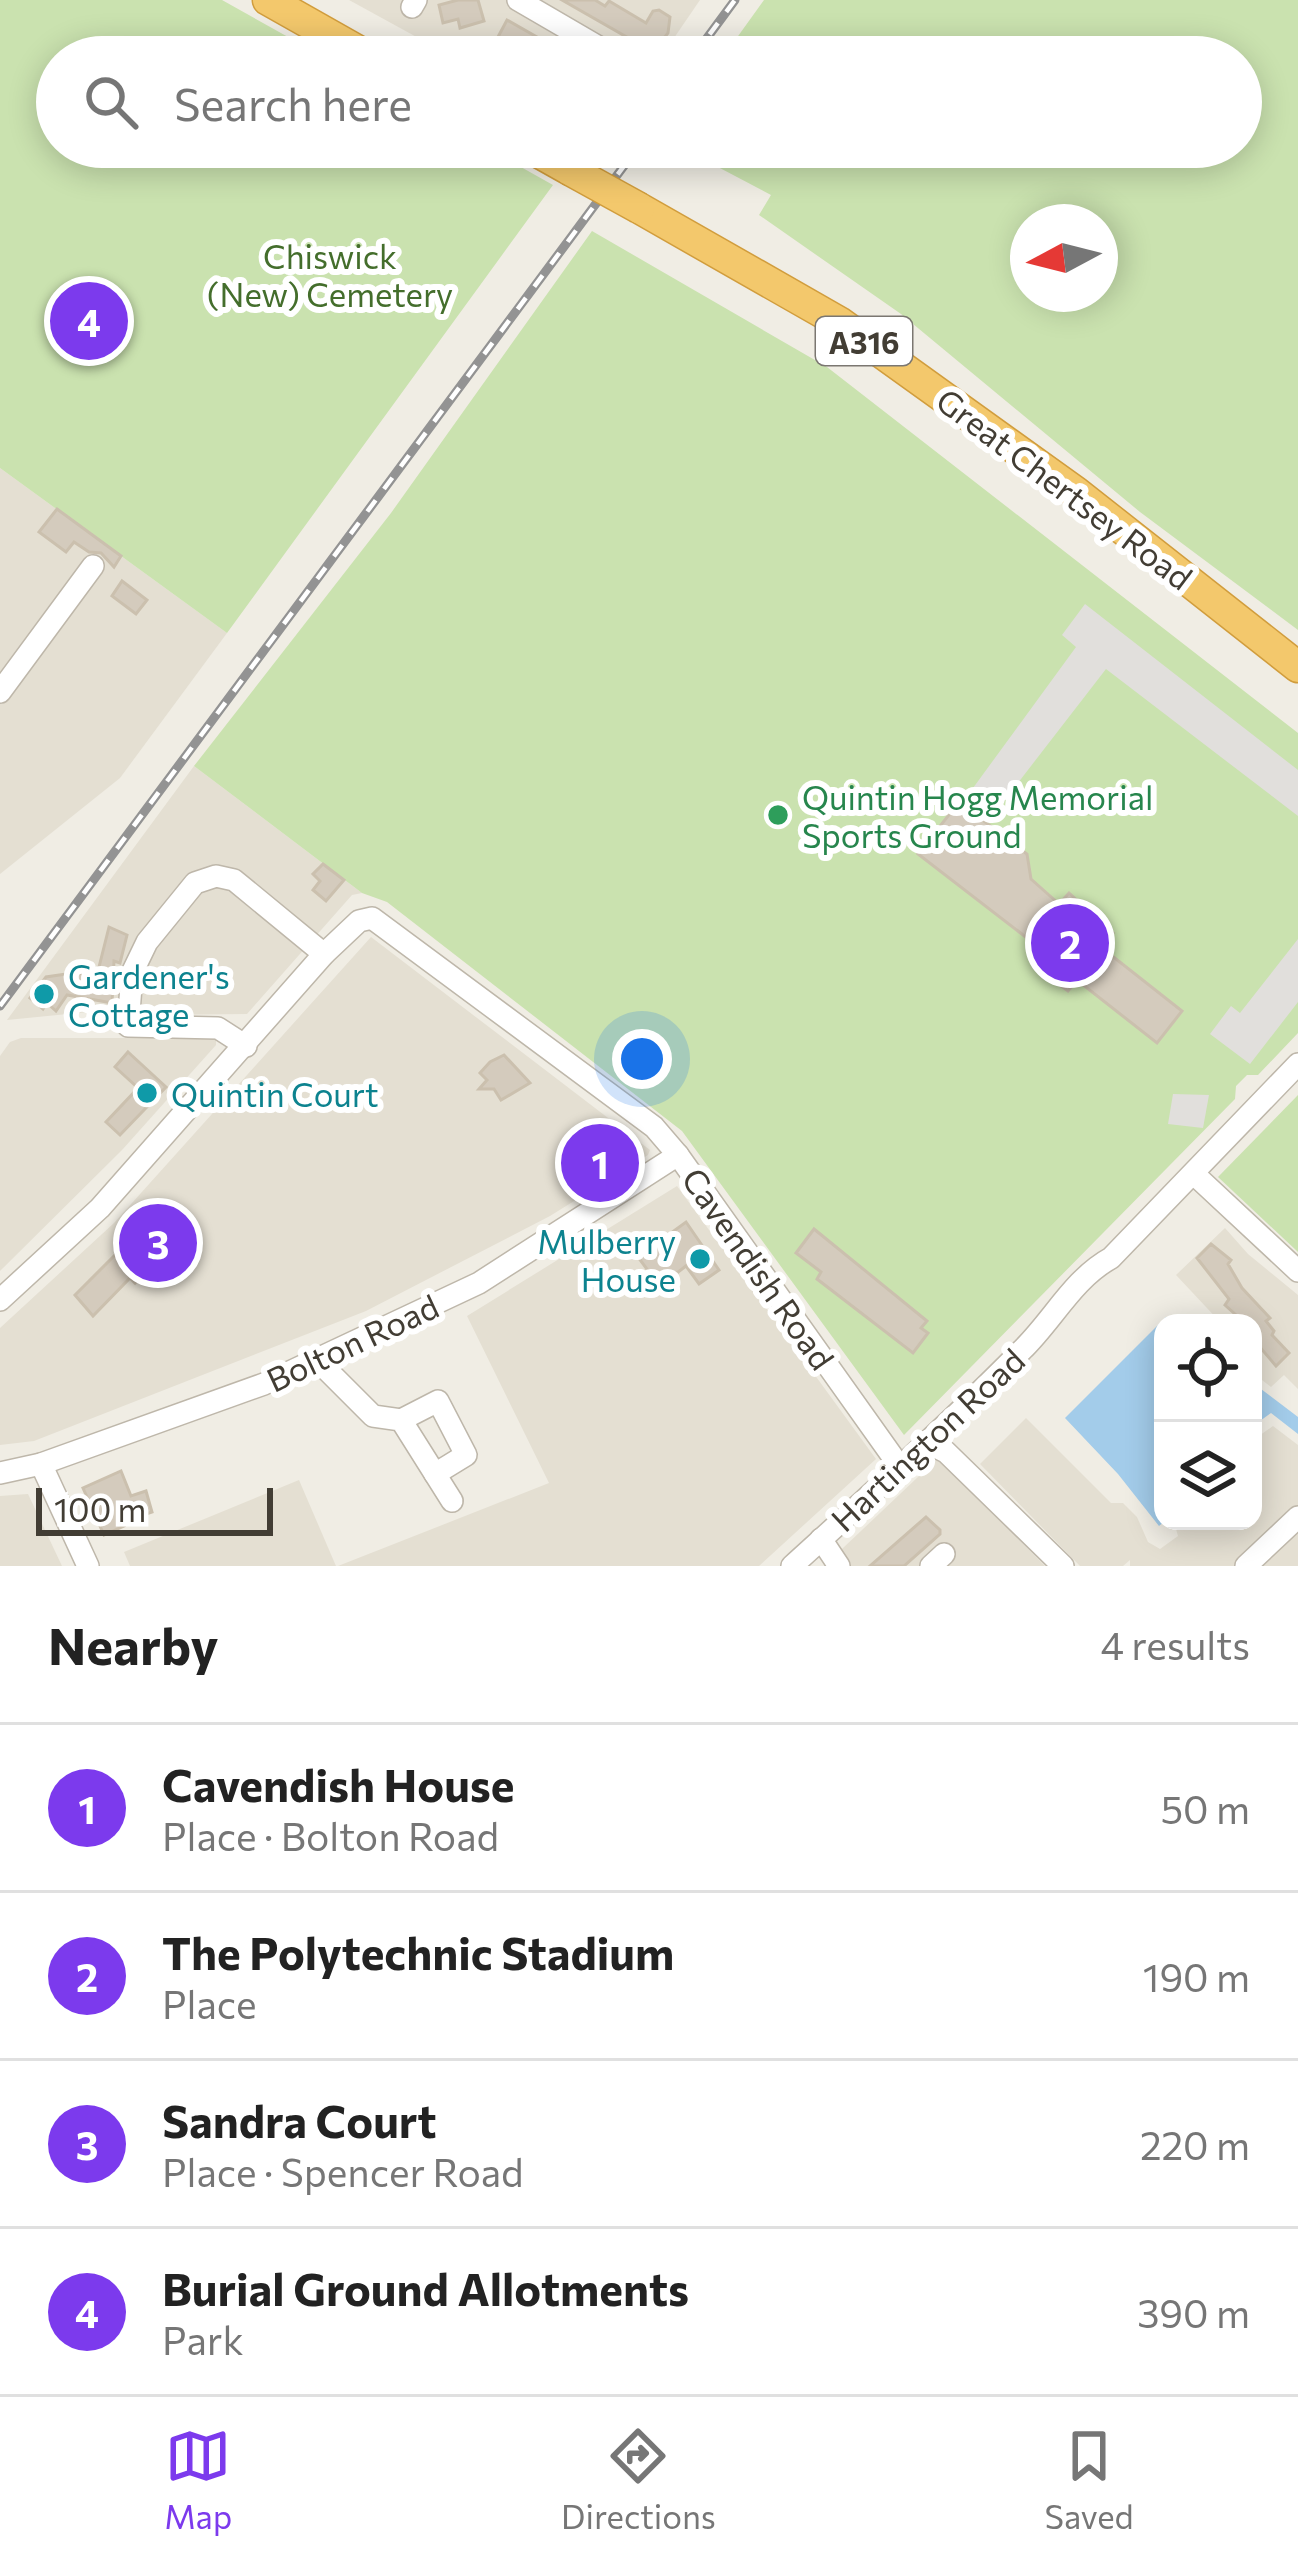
<!DOCTYPE html>
<meta charset="utf-8">
<style>
:root{--surface:#fff;--page:#f6f6f6;--text:#222;--muted:#767676;--line:#e0e0e0;--accent:#7c3aed}
body{margin:0;font-family:Commissioner,sans-serif;background:var(--page);color:var(--text)}
.controls{position:absolute;right:36px;bottom:36px;display:grid;overflow:hidden;border-radius:24px;box-shadow:0 6px 30px #0003}
.controls button{width:108px;height:108px;display:grid;place-items:center;padding:0;border:0;border-bottom:3px solid var(--line);background:var(--surface);color:var(--text);font:60px sans-serif}
.compass{position:absolute;left:1010px;top:204px;width:108px;height:108px;border-radius:50%;background:var(--surface);box-shadow:0 6px 30px #0003;rotate:263deg}
.scale{position:absolute;left:36px;bottom:30px;width:237px;box-sizing:border-box;padding-left:12px;border:6px solid #423d34;border-top:0;font-size:33px;line-height:42px;white-space:nowrap;color:#423d34;-webkit-text-stroke:9px #fff;paint-order:stroke}
.you{position:absolute;left:642px;top:1059px;width:42px;height:42px;margin:-30px;border:9px solid #fff;border-radius:50%;background:#1a73e8;box-shadow:0 0 0 18px #1a73e833}
.badge{display:grid;place-items:center;width:78px;height:78px;border-radius:50%;background:var(--accent);color:#fff;font-size:39px;font-weight:700}
.pin{position:absolute;translate:-50% -50%;border:6px solid #fff;box-shadow:0 3px 12px #0006}
.list{margin:0;padding:0;list-style:none}
h2{display:flex;justify-content:space-between;align-items:center;height:156px;margin:0;padding:0 48px;font-size:51px}
h2 small{font-size:39px;font-weight:400;color:var(--muted)}
.list li{display:grid;grid-template-columns:78px 1fr auto;gap:36px;align-items:center;box-sizing:border-box;height:168px;padding:0 48px;border-top:3px solid var(--line)}
.list b{display:block;font-size:45px;white-space:nowrap}
.list p{margin:0;font-size:39px;white-space:nowrap;color:var(--muted)}
.list em{font-size:39px;font-style:normal;color:var(--muted)}
.icon{flex:none;width:66px;height:66px;fill:none;stroke:currentColor;stroke-width:2;stroke-linecap:round;stroke-linejoin:round}
.map{position:relative;flex:none;width:1298px;height:1566px;overflow:hidden}
.search{position:absolute;background:var(--surface);box-shadow:0 6px 30px #0003;left:36px;right:36px;top:36px;height:132px;display:flex;align-items:center;gap:30px;box-sizing:border-box;padding:0 42px;border-radius:66px;color:var(--muted);font-size:45px}
.sheet{height:828px;background:var(--surface)}
nav{display:flex;justify-content:space-around;align-items:center;box-sizing:border-box;height:168px;border-top:3px solid var(--line);background:var(--surface);font-size:33px;color:var(--muted)}
nav a{display:grid;justify-items:center;gap:6px}
nav .on{color:var(--accent)}
.map>svg:first-child{display:block}
.residential{fill:#e4dfd2}
.green{fill:#cae2af;fill-rule:evenodd}
.parking{fill:#e1dfdc}
.water{fill:#a3ccea}
.building{fill:#d4cbbd;stroke:#cbc0ae;stroke-width:3}
.lines{fill:none;stroke-linecap:round;stroke-linejoin:round}
.minor-casing{stroke:#beb7aa;stroke-width:24}
.highway-casing{stroke:#d19d3d;stroke-width:33}
.minor{stroke:#fff;stroke-width:21}
.highway{stroke:#f3c86c;stroke-width:30}
.rail-casing{stroke:#939393;stroke-width:9}
.rail{stroke:#fff;stroke-width:4.5;stroke-dasharray:14;stroke-linecap:butt}
.highway-bridge-casing{stroke:#d19d3d;stroke-width:33;stroke-linecap:butt}
.highway-bridge{stroke:#f3c86c;stroke-width:30}
.leisure-dot{fill:#2e9e5b;stroke:#fff;stroke-width:4.5}
.culture-dot{fill:#0f9aa8;stroke:#fff;stroke-width:4.5}
.labels{text-anchor:middle;dominant-baseline:central;stroke-width:12;stroke-linejoin:round;paint-order:stroke}
.shield{fill:#fff;stroke:#7b7771;stroke-width:3}
.shield-label{font-size:30px;font-weight:bold;fill:#423d34}
.park-label{font-size:33px;fill:#446e2c;stroke:#fff}
.street-label{font-size:33px;fill:#423d34;stroke:#fff}
.leisure-label{font-size:33px;fill:#27864d;stroke:#fff;text-anchor:start}
.culture-label{font-size:33px;fill:#0d838f;stroke:#fff;text-anchor:start}
</style>
<div class="map">
<svg width="1298" height="1566" viewBox="0 0 1298 1566">
<rect width="100%" height="100%" fill="#f0ede4"/>
<g class="residential">
<polygon points="349,0 700,0 661,57 453,57"/>
<polygon points="0,468 227,633 120,778 0,874"/>
<polygon points="194,766 362,893 352,895 247,1014 149,1015 98,1011 7,1020"/>
<polygon points="371,937 650,1150 648,1155 550,1216 366,1311 34,1441 0,1445 0,1328 114,1223"/>
<polygon points="21,1038 209,1038 216,1040 216,1045 122,1150 0,1271 0,1056 10,1042"/>
<polygon points="677,1186 876,1459 759,1566 338,1566 549,1483 467,1316"/>
<polygon points="1225,1228 1248,1254 1298,1295 1298,1389 1284,1375 1271,1387 1253,1373 1253,1323 1221,1323 1176,1275"/>
<polygon points="1026,1418 1111,1503 1123,1503 1137,1517 1148,1542 1160,1549 1178,1536 1176,1529 1188,1521 1253,1521 1253,1474 1258,1462 1253,1454 1253,1440 1273,1426 1298,1445 1298,1566 1130,1566 1130,1560 1123,1566 1080,1566 980,1464"/>
<polygon points="938,1458 1045,1566 824,1566"/>
<polygon points="299,1480 336,1566 130,1566 124,1552"/>
<polygon points="28,1494 62,1566 0,1566 0,1496"/>
</g>
<g class="green">
<polygon points="0,0 222,0 324,57 57,57 57,147 485,147 553,185 227,633 0,468"/>
<path d="M764,0H1298V630L1140,512L901,314L759,215L771,195L680,147H1241V57H723ZM1028,222H1100V294H1028Z"/>
<polygon points="592,231 827,367 1298,733 1298,1033 1258,1075 1247,1075 1236,1086 1235,1099 904,1435 682,1131 387,902 362,893 194,766 391,513"/>
<polygon points="1298,1095 1298,1252 1218,1177"/>
</g>
<g class="parking">
<polygon points="1085,604 1298,770 1298,816 1106,669 990,819 965,799 1076,647 1062,635"/>
<polygon points="1298,939 1298,1002 1250,1064 1210,1034 1231,1006 1240,1013"/>
<polygon points="1173,1094 1209,1095 1203,1128 1168,1124"/>
</g>
<g class="water">
<polygon points="1166,1317 1173,1323 1163,1323 1165,1521 1159,1526 1118,1474 1065,1418"/>
<polygon points="1253,1383 1298,1417 1298,1434 1271,1413 1253,1426"/>
</g>
<g class="building">
<polygon points="458,0 478,0 484,21 460,28 458,19 443,23 439,5"/>
<polygon points="562,0 595,0 605,6 609,1 646,23 653,11 659,10 670,17 668,33 653,52"/>
<polygon points="507,20 537,37 572,57 526,57 528,53 498,37"/>
<polygon points="57,509 121,556 114,567 101,553 89,552 74,542 66,552 39,532"/>
<polygon points="122,581 147,600 136,614 112,596"/>
<polygon points="959,802 1027,854 1031,879 1059,904 1069,893 1113,933 1102,948 1182,1011 1157,1043 1077,980 1068,991 1042,972 1037,963 1040,948 918,854"/>
<polygon points="323,864 344,880 326,901 313,890 320,881 313,874"/>
<polygon points="109,927 127,935 120,963 114,961 112,1003 67,995 56,1011 47,1003 43,1009 30,998 46,977 73,973 97,975"/>
<polygon points="128,1052 166,1087 120,1135 106,1122 138,1088 115,1067"/>
<polygon points="504,1055 530,1083 501,1100 494,1089 479,1089 487,1080 480,1073 490,1062"/>
<polygon points="597,1133 620,1154 606,1170 601,1166 578,1189 568,1179 584,1161 577,1155"/>
<polygon points="172,1217 188,1233 170,1250 181,1260 167,1273 156,1261 135,1283 130,1278 93,1316 75,1295 145,1225 154,1234"/>
<polygon points="686,1222 719,1270 699,1284 686,1266 669,1279 664,1272 655,1280 638,1257"/>
<polygon points="814,1229 927,1321 921,1328 928,1333 913,1353 817,1279 821,1272 796,1253"/>
<polygon points="1211,1244 1231,1260 1228,1264 1242,1288 1270,1318 1266,1321 1274,1331 1272,1335 1289,1353 1276,1366 1253,1339 1253,1323 1245,1323 1225,1305 1229,1299 1197,1258"/>
<polygon points="121,1471 131,1496 146,1491 152,1512 122,1522 124,1526 104,1535 83,1488"/>
<polygon points="926,1517 940,1530 940,1534 904,1566 870,1566"/>
</g>
<g class="lines">
<defs>
<g id="minor">
<polyline points="518,0 616,57"/>
<polyline points="412,7 416,0"/>
<polyline points="0,692 93,566"/>
<polyline points="246,1046 218,1028 128,1026 132,973 147,942 195,883 216,876 234,880 324,954"/>
<polyline points="1195,1175 1298,1271"/>
<polyline points="0,1300 100,1208 324,954 359,921 372,918 654,1127 678,1155 900,1467"/>
<polyline points="316,1359 373,1416 401,1420 452,1501"/>
<polyline points="401,1420 438,1401 466,1455 435,1474"/>
<polyline points="928,1443 946,1452 1063,1566"/>
<polyline points="41,1464 88,1566"/>
<polyline points="0,1473 41,1464 264,1384 479,1283 678,1155"/>
<polyline points="821,1539 839,1566"/>
<path d="M792,1566C870,1495 948,1425 1022,1350C1053,1320 1073,1279 1111,1258L1298,1064"/>
<polyline points="931,1566 944,1554"/>
<polyline points="1246,1566 1298,1517"/>
</g>
<g id="highway">
<polyline points="268,0 369,57"/>
<polyline points="529,147 570,170"/>
<polyline points="639,208 839,322 1077,493 1298,667"/>
</g>
</defs>
<use href="#minor" class="minor-casing"/>
<use href="#highway" class="highway-casing"/>
<use href="#minor" class="minor"/>
<use href="#highway" class="highway"/>
<defs>
<g id="rail">
<polyline points="693,57 735,0"/>
<polyline points="0,1006 638,147"/>
</g>
</defs>
<use href="#rail" class="rail-casing"/>
<use href="#rail" class="rail"/>
<defs>
<polyline id="highway-bridge" points="570,170 639,208"/>
</defs>
<use href="#highway-bridge" class="highway-bridge-casing"/>
<use href="#highway-bridge" class="highway-bridge"/>
</g>
<circle class="leisure-dot" cx="778" cy="815" r="12"/>
<g class="culture-dot">
<circle cx="44" cy="994" r="12"/>
<circle cx="147" cy="1093" r="12"/>
<circle cx="700" cy="1259" r="12"/>
</g>
<g class="labels">
<rect class="shield" x="816" y="317" width="96" height="48" rx="9"/>
<g class="shield-label">
<text x="864" y="341">A316</text>
</g>
<g class="park-label">
<text x="330" y="255">Chiswick<tspan x="330" dy="38">(New) Cemetery</tspan></text>
</g>
<g class="street-label">
<text transform="translate(1065 488) rotate(37)">Great Chertsey Road</text>
<text transform="translate(759 1268) rotate(55)">Cavendish Road</text>
<text transform="translate(352 1342) rotate(-25)">Bolton Road</text>
<text transform="translate(927 1439) rotate(-43)">Hartington Road</text>
</g>
<g class="leisure-label">
<text x="802" y="796">Quintin Hogg Memorial<tspan x="802" dy="38">Sports Ground</tspan></text>
</g>
<g class="culture-label">
<text x="68" y="975">Gardener's<tspan x="68" dy="38">Cottage</tspan></text>
<text x="171" y="1093">Quintin Court</text>
<text x="676" y="1240" text-anchor="end">Mulberry<tspan x="676" dy="38">House</tspan></text>
</g>
</g>
</svg>
<div class="controls">
<button><svg class="icon" aria-label="locate" viewBox="0 0 24 24"><circle cx="12" cy="12" r="6"/><path d="M12 2v4M12 18v4M2 12h4M18 12h4"/></svg></button>
<button><svg class="icon" aria-label="layers" viewBox="0 0 24 24"><path d="M12 4l9 5-9 5-9-5zM3 14l9 5 9-5"/></svg></button>
</div>
<svg class="compass" viewBox="-18 -18 36 36"><path d="M0-13l5 13h-10z" fill="#e53935"/><path d="M0 13l5-13h-10z" fill="#767676"/></svg>
<div class="scale">100 m</div>
<div class="you"></div>
<div class="pin badge" style="left:600px;top:1163px">1</div>
<div class="pin badge" style="left:1070px;top:943px">2</div>
<div class="pin badge" style="left:158px;top:1243px">3</div>
<div class="pin badge" style="left:89px;top:321px">4</div>
<div class="search"><svg class="icon" aria-label="search" viewBox="0 0 24 24"><circle cx="10" cy="10" r="6"/><path d="M15 15l6 6"/></svg>Search here</div>
</div>
<section class="sheet">
<h2>Nearby<small>4 results</small></h2>
<ul class="list">
<li><span class="badge">1</span><div><b>Cavendish House</b><p>Place · Bolton Road</p></div><em>50 m</em></li>
<li><span class="badge">2</span><div><b>The Polytechnic Stadium</b><p>Place</p></div><em>190 m</em></li>
<li><span class="badge">3</span><div><b>Sandra Court</b><p>Place · Spencer Road</p></div><em>220 m</em></li>
<li><span class="badge">4</span><div><b>Burial Ground Allotments</b><p>Park</p></div><em>390 m</em></li>
</ul>
</section>
<nav>
<a class="on"><svg class="icon" aria-label="map" viewBox="0 0 24 24"><path d="M3 6l6-2 6 2 6-2v14l-6 2-6-2-6 2zM9 4v14M15 6v14"/></svg>Map</a>
<a><svg class="icon" aria-label="directions" viewBox="0 0 24 24"><path d="M12 3l9 9-9 9-9-9zM9 14v-3h6M13 9l2 2-2 2"/></svg>Directions</a>
<a><svg class="icon" aria-label="saved" viewBox="0 0 24 24"><path d="M7 4h10v16l-5-4-5 4z"/></svg>Saved</a>
</nav>
